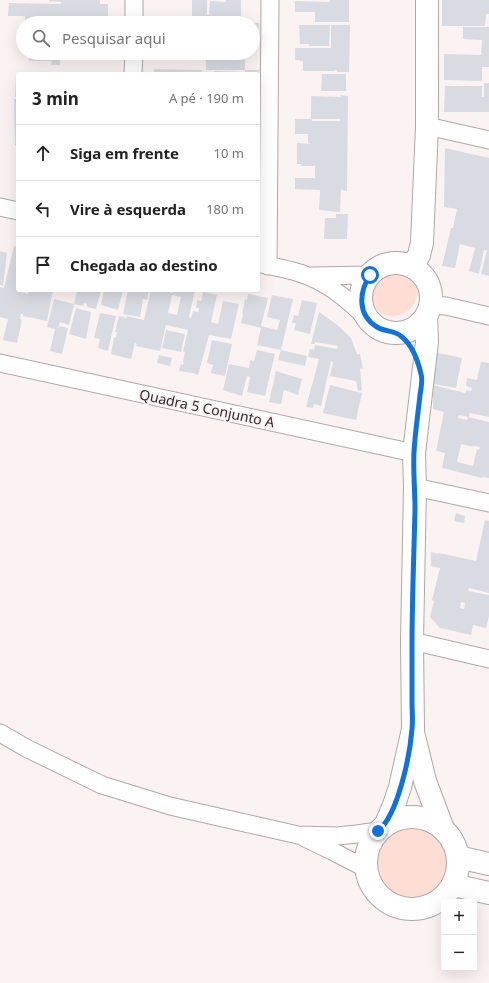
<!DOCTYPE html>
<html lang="pt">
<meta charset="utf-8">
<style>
:root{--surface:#fff;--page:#f6f6f6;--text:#222;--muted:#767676;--line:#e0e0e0}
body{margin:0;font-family:"Noto Sans",sans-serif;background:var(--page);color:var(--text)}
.controls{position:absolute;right:12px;bottom:12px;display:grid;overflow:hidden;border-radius:4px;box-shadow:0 4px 16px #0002}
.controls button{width:36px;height:36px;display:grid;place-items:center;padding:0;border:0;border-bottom:1px solid var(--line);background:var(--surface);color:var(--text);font:20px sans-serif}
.stop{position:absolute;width:12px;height:12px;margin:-9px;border:3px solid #1172da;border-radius:50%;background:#fff}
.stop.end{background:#1172da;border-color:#fff;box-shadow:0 1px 4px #0008}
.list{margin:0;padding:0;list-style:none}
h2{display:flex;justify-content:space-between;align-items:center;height:52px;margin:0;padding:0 16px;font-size:17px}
h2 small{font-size:13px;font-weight:400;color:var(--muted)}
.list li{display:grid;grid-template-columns:26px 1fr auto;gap:12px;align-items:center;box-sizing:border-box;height:56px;padding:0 16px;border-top:1px solid var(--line)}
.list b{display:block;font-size:15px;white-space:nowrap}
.list em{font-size:13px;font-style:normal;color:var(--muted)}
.icon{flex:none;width:22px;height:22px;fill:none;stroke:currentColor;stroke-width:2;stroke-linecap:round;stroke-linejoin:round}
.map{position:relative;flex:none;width:489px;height:983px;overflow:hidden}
.search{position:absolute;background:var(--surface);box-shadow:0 4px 16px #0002;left:16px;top:16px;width:244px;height:44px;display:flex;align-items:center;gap:10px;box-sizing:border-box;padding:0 14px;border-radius:22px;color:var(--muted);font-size:15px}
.panel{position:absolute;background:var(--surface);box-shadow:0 4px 16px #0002;left:16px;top:72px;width:244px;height:220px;border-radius:4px}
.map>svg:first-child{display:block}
.green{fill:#feddd5}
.building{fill:#d8dce2;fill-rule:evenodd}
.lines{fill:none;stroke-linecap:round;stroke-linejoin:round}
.street-casing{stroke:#b0a8a6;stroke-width:19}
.secondary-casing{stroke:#b0a8a6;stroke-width:24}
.street{stroke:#fff;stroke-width:17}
.secondary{stroke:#fff;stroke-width:22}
.route{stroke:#1172da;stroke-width:5}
.labels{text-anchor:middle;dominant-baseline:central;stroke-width:3.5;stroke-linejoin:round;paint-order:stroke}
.street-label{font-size:14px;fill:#2f2c2b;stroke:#fbf3f1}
</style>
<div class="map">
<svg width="489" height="983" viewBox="0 0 489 983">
<rect width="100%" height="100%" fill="#fbf3f1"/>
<g class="green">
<circle cx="393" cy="292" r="24"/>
<circle cx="412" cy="863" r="38"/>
</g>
<g class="building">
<polygon points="49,0 100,0 100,4 108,4 108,23 61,23 61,17 55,17 55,23 25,23 25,16 8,16 9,3 61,4 61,2 49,1"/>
<polygon points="192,0 207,0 207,15 209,15 210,1 226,2 226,0 241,0 241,23 192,23"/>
<polygon points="330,0 349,0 349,22 315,22 315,12 295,12 295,1 330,2"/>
<polygon points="442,0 489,0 489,14 486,14 485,26 442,26"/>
<rect x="253" y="23" width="6" height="7"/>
<polygon points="299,25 330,25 329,46 309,46 309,44 300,44"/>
<polygon points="331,25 350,25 349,72 337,72 337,70 335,70 335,71 303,71 303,61 295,60 295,48 331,48"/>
<polygon points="463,27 489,27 489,67 482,67 482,81 444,80 444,54 481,55 482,40 463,39"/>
<polygon points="30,53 60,53 60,65 51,65 52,61 29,61"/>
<rect x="206" y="53" width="39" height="17"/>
<polygon points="154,69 202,70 202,74 154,74"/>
<polygon points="245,70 259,70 259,77 258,77 258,74 214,74 214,71 245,72"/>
<polygon points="16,74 18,74 18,97 15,97"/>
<polygon points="322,74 346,74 346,91 321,91"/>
<polygon points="484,83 489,83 489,112 444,112 445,86 482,86 482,97 484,97"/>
<path d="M340,95L348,96L347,191L341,190L340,212L319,210L320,190L295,189V178H315V166H301V164H297V143L313,144L308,143V134H295V119H311V96L341,97ZM312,119H340V121H312Z"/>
<polygon points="14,99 18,99 18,146 15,145"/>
<polygon points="445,148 489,158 489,276 481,274 487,250 484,250 479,274 469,271 475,248 460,244 455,268 442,266 451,228 453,228 457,209 444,207"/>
<polygon points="336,214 348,214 347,239 324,239 325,218 336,218"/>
<polygon points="14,246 18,247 18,286 16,291 28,294 29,290 53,290 47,321 23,316 23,314 21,314 20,319 22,320 17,343 3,340 8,319 0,317 0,287 4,288"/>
<polygon points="0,251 7,253 3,286 0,285"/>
<polygon points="77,290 101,290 96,309 87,307 87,304 84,303 83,306 74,304 69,325 60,322 58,329 60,326 68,328 62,354 50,351 55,329 47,327 54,299 74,304"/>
<polygon points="104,290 123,290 118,310 101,305"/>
<polygon points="128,290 149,290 147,300 143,299 140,317 123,314"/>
<path d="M151,290H158L173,293V290H195L189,317L191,318L193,311L198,312L199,308H196L197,300L201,301L203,292L217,295L211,322L218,324L223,301L239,304L231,339L209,335L198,375L193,373L179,371L181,364L183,365L184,362H183L185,352L183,351L188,330L166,325L160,351L136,346L137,344L135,343L131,359L111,354L114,337L116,338L117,332H115L119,316L127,318V316L144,320ZM172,295L181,297L177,315L168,313Z"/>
<polygon points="248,294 268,298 261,326 277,330 280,320 267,317 272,295 293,299 281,350 257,345 261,328 241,323 243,314 242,314 245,299 247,300"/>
<polygon points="302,300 317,303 310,334 294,330 296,323 292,323 294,315 298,316"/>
<polygon points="76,308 91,312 86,339 69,334"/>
<polygon points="319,312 336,324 345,332 351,338 357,354 360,354 363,369 360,368 362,390 358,391 356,381 330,376 333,362 331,361 321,406 314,404 313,408 306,407 319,359 308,357 310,349 314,350 315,345 337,349 338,346 315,342 315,344 311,344"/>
<polygon points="100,313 116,316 108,351 98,348 100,339 94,338"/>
<polygon points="166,330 185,334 181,352 162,348"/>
<polygon points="212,340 232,344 225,376 211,373 213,365 207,363"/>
<polygon points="257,350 275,354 265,396 247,392 250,377 247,376 242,396 223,390 229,364 249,368 250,360 254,361"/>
<polygon points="281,350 307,356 305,366 278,360"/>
<polygon points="434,352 462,358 456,388 433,384"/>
<polygon points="159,355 172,358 170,366 157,363"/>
<path d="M481,362L489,363V417L470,413L469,417L459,415L458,418L467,420L468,417L489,422V478L483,477L482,478L442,468L445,453L436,451L444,412L433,409V385L465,393L466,390L471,391L472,388L466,386L467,378L477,380ZM461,444L473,447V446L480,447L479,450L477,449L473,466L457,462Z"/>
<polygon points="276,371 302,379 298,395 284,390 281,404 269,402"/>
<polygon points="330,385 362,393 356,420 323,413"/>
<polygon points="456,513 465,516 464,523 454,521"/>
<path d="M485,520L489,521V593L469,588L468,591L489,595V616L486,628L473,625L471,635L440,628L430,617L434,601L432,600L440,568L431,566V552L439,554V553L476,561ZM461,602L465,603L464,609L460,608Z"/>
</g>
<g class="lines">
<defs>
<g id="street">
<polyline points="134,23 134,0"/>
<polyline points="133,74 134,53"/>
<polyline points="427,126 489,140"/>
<polyline points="0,207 18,211"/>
<path d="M258,263C273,267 296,270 310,277C334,287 351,303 370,321"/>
<polyline points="268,266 270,0"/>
<polyline points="312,276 370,275"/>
<polyline points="430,305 446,306 489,316"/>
<polyline points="0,363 414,453"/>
<polyline points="415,487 489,503"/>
<polyline points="412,641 489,659"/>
<polyline points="0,733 28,749 102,785 170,806 298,835 337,836 357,834 378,831"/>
<polyline points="305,838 332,851 365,868"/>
</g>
<g id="secondary">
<circle cx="396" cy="298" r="35"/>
<polyline points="412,267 419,255 422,243 427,126 427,0"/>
<polyline points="414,736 425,781 443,829"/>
<circle cx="412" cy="863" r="46"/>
<polyline points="385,826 394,805 400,787 413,729 412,641 415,487 414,453 427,342 426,316"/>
<polyline points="458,857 489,864"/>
<polyline points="453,885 489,893"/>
</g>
</defs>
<use href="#street" class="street-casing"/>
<use href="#secondary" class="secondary-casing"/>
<use href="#street" class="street"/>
<use href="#secondary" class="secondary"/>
</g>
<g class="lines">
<path class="route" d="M370,275C359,292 357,315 377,327C385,332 395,330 402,337C412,345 418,361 421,374C423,380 421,388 420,395C418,414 415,433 414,452C413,471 415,490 415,509C414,554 412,600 412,645C412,664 412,683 412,702C412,711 413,721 412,729C410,755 398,815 378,831"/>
</g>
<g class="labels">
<g class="street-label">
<text transform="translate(207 408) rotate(12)">Quadra 5 Conjunto A</text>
</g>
</g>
</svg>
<div class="controls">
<button>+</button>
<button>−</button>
</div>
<div class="stop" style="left:370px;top:275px"></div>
<div class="stop end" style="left:378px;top:831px"></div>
<div class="search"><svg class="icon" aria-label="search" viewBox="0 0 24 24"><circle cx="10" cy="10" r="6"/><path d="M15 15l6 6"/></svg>Pesquisar aqui</div>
<section class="panel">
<h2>3 min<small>A pé · 190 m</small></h2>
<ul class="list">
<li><svg class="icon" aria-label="ahead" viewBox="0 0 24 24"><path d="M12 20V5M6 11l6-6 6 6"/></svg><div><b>Siga em frente</b></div><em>10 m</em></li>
<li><svg class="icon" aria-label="left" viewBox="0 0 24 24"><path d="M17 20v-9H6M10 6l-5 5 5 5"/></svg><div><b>Vire à esquerda</b></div><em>180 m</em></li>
<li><svg class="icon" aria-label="arrive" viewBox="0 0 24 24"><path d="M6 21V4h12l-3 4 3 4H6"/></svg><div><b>Chegada ao destino</b></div></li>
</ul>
</section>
</div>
